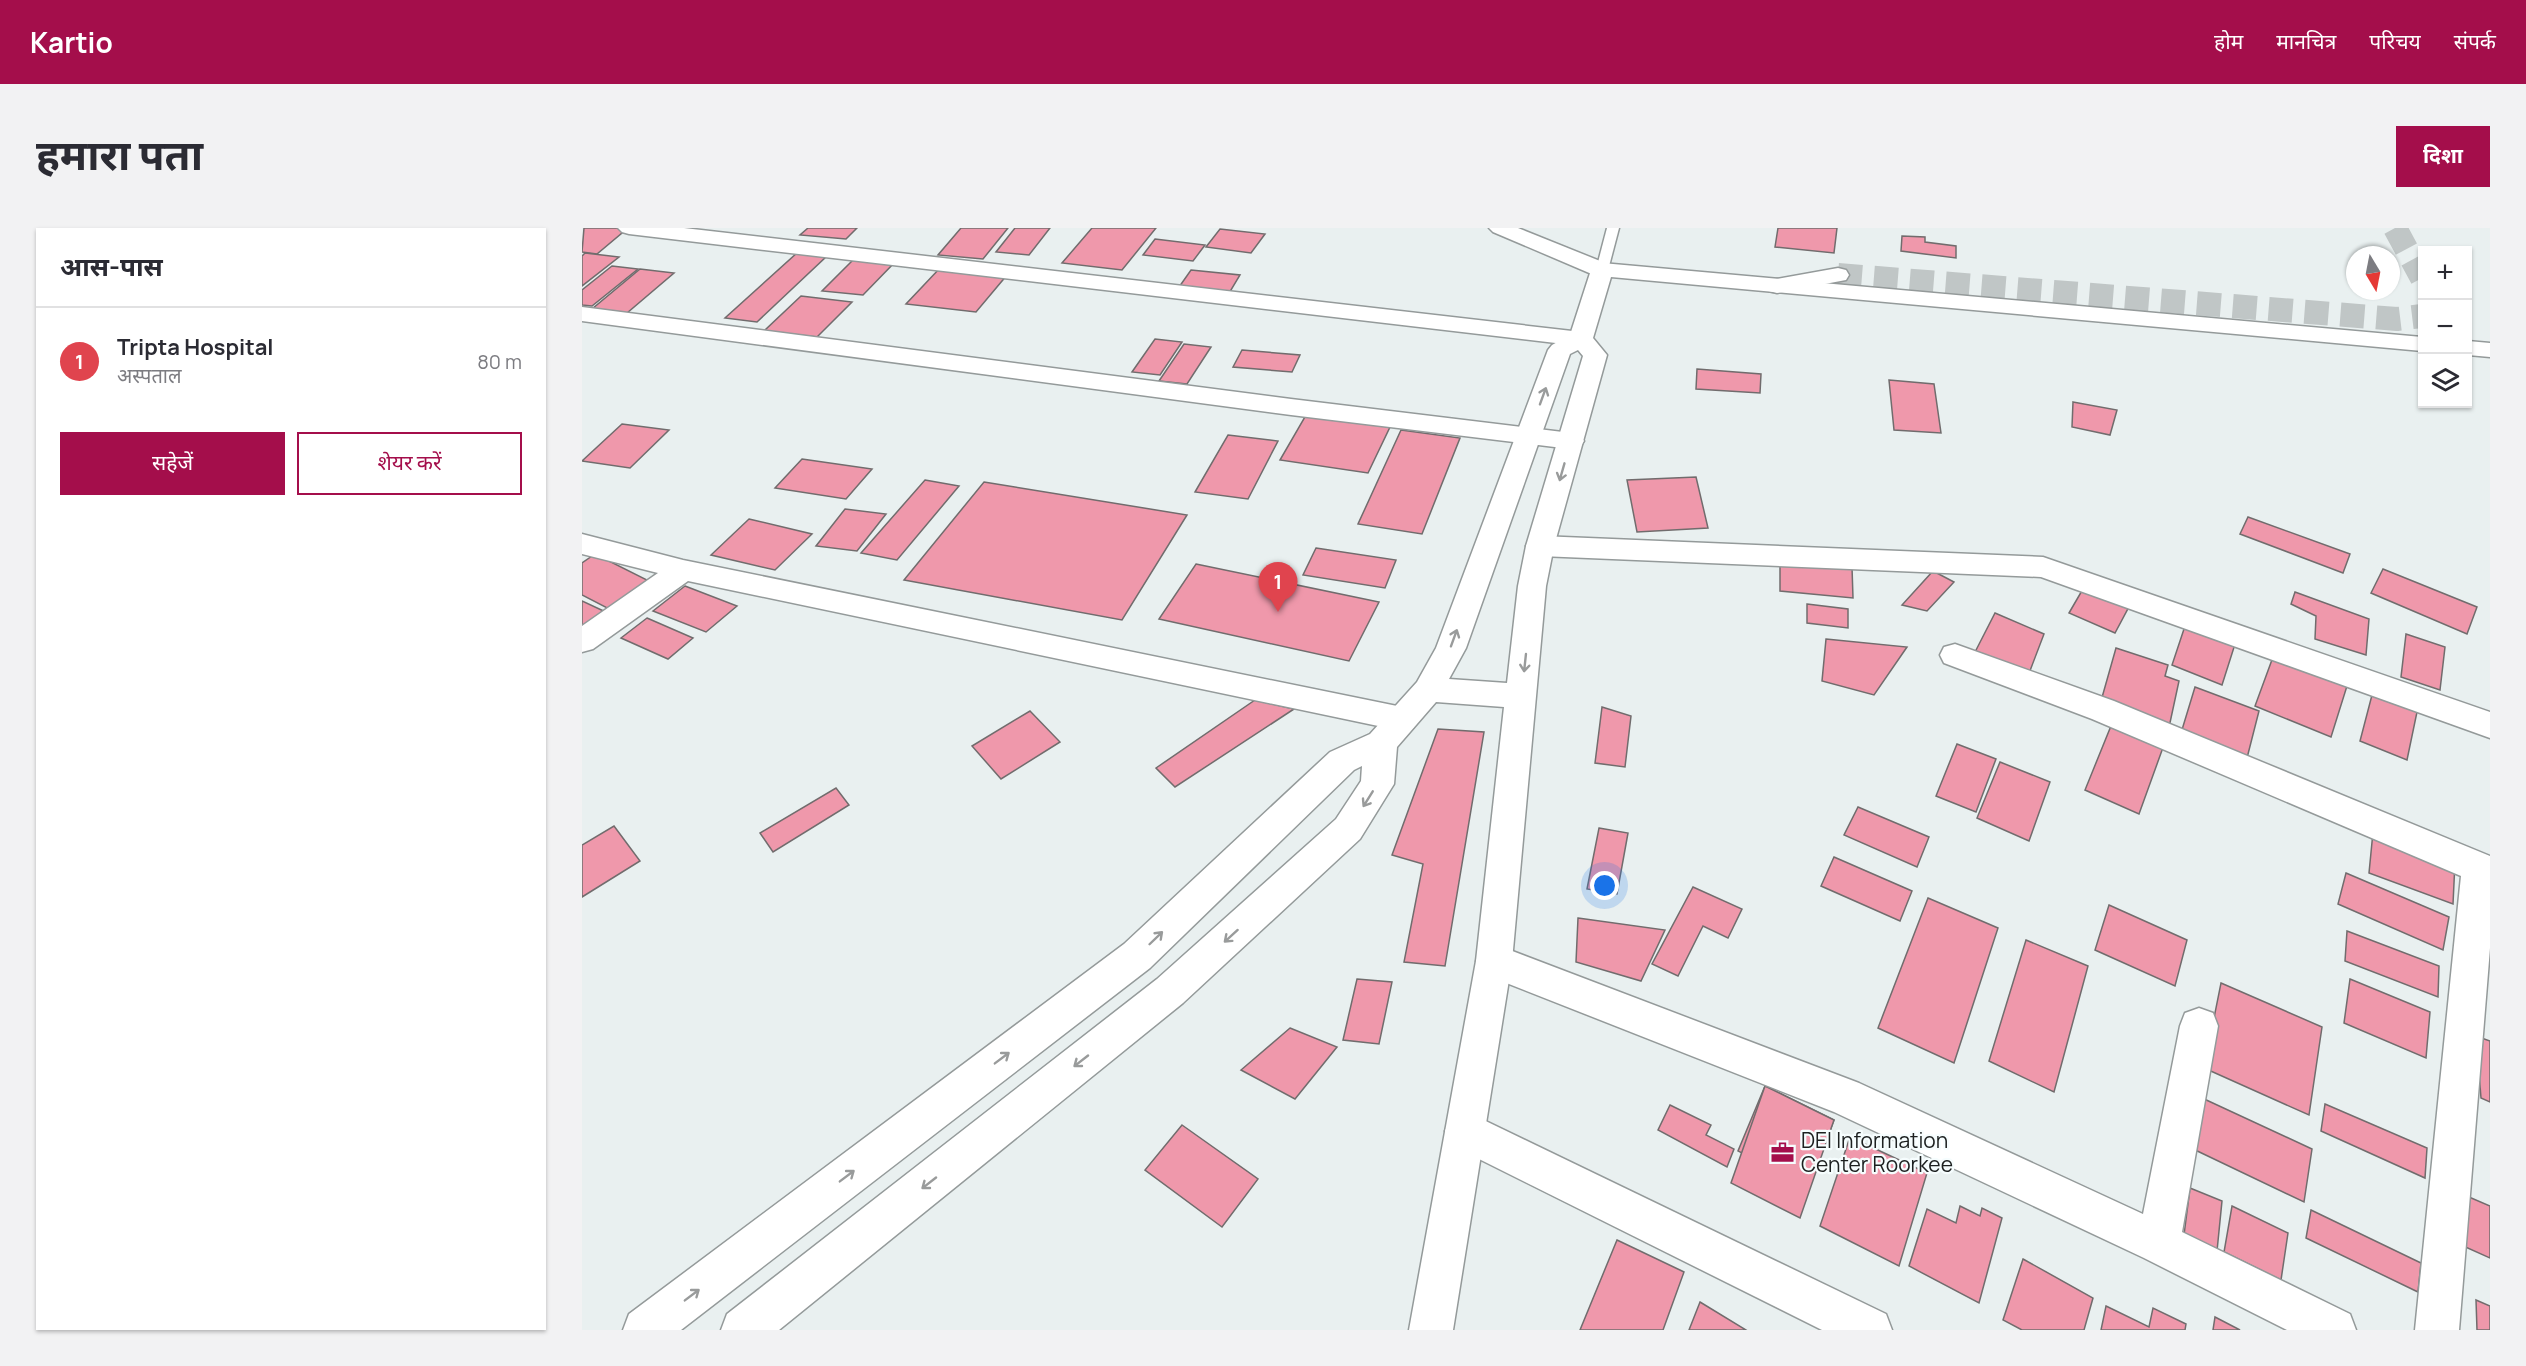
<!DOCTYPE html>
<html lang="hi">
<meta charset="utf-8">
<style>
:root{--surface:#fff;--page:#f2f2f3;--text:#2b2b33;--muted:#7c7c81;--line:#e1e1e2;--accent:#a40e4b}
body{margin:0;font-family:Manrope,"Noto Sans Devanagari",sans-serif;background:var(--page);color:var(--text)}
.controls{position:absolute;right:18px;top:18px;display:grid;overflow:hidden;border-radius:0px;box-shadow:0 2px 4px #0004}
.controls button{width:54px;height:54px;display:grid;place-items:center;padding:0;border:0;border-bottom:2px solid var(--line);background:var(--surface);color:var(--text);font:30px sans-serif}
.compass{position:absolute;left:1764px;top:18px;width:54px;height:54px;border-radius:50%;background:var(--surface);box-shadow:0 2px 4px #0004;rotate:170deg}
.you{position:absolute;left:1023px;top:658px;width:21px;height:21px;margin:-15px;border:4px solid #fff;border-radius:50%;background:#1a73e8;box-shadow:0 0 0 9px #1a73e833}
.badge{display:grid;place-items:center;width:39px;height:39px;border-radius:50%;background:var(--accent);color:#fff;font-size:20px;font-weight:700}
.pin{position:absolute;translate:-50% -50px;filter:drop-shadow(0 2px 3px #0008)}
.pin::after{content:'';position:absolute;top:32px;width:21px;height:18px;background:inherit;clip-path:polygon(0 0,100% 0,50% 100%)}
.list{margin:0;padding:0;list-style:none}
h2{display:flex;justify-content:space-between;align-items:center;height:78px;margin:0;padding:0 24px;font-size:26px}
h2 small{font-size:20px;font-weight:400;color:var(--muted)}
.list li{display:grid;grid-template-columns:39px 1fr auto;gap:18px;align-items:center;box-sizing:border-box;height:108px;padding:0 24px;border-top:2px solid var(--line)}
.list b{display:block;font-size:22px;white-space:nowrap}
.list p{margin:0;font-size:20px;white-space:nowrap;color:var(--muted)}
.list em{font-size:20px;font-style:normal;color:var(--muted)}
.actions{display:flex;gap:12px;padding:18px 24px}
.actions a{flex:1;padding:14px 0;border:2px solid var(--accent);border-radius:0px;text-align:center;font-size:21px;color:var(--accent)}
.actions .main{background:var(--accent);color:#fff}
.icon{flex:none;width:33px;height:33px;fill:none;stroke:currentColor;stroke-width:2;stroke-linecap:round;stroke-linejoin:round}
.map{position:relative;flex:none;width:1908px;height:1102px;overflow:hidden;border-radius:0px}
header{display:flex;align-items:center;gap:36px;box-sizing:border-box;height:84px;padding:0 30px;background:var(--accent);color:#fff}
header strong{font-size:28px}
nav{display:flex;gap:33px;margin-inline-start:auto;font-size:21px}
.intro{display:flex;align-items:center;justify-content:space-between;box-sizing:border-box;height:144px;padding:0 36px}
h1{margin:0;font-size:42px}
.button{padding:15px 27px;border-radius:0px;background:var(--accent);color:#fff;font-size:21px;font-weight:700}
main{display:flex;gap:36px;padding:0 36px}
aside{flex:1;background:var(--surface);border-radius:0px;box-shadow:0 2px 4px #0004}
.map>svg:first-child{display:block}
.building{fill:#ef98ab;stroke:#716c6d;stroke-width:1.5}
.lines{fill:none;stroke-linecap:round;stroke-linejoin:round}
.minor-tunnel{stroke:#c0c6c6;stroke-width:24;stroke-dasharray:24 12;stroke-linecap:butt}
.service-casing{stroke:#949a9a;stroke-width:3}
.minor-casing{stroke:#949a9a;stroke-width:3}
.secondary-casing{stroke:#949a9a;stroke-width:3}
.service{fill:#fff;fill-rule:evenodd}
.minor{fill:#fff;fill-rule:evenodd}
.secondary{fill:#fff;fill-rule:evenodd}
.oneway{stroke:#999b9b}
.labels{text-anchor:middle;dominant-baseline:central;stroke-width:4.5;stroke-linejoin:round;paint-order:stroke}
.near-poi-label{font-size:21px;fill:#1d2020;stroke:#f6fdfe;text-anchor:start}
</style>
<header>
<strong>Kartio</strong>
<nav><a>होम</a><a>मानचित्र</a><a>परिचय</a><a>संपर्क</a></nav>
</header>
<div class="intro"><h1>हमारा पता</h1><a class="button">दिशा</a></div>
<main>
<aside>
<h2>आस-पास<small></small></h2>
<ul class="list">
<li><span class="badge" style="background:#e0444e">1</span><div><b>Tripta Hospital</b><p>अस्पताल</p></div><em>80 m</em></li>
</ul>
<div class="actions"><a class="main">सहेजें</a><a>शेयर करें</a></div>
</aside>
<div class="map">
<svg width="1908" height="1102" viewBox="0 0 1908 1102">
<rect width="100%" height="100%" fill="#e9f0f0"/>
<g class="building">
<polygon points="2,0 46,0 15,26 0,24"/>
<polygon points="226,0 275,0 264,11 218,7"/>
<polygon points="379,0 426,0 401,31 356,27"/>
<polygon points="433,0 468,0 447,27 414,24"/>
<polygon points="510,0 574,0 540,42 480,35"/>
<polygon points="1196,0 1255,0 1252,25 1193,19"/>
<polygon points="638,1 683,6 669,25 624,19"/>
<polygon points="1320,8 1343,9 1343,14 1374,18 1374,30 1319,23"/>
<polygon points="573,11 623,17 611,33 561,27"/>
<polygon points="216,24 246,27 175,94 143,90"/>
<polygon points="3,25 37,29 0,58 0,28"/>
<polygon points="272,31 312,35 281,67 240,63"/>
<polygon points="30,38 56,41 10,78 0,77 0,62"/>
<polygon points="358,40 425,47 394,84 324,76"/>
<polygon points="58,41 92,45 45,85 10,81"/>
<polygon points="609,42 658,47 646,67 595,62"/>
<polygon points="219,68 270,74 235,109 182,103"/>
<polygon points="573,111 600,114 578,147 550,144"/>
<polygon points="602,116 629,119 605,156 577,153"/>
<polygon points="660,122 718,127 710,144 651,139"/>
<polygon points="1115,141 1179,146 1178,165 1114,161"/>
<polygon points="1307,152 1352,156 1359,205 1312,202"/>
<polygon points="1491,174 1535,182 1528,207 1490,199"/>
<polygon points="724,187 808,199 786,245 698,232"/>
<polygon points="40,196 87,202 48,240 0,233"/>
<polygon points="819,202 878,210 840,306 776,296"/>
<polygon points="646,207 696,213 666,271 613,264"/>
<polygon points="220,231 290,241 264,271 193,260"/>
<polygon points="1114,249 1126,300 1055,304 1045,252"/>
<polygon points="343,252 377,258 315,332 279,325"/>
<polygon points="402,254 605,287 540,392 322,352"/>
<polygon points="263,281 304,286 275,323 234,318"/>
<polygon points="1666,289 1768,326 1761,345 1658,306"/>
<polygon points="167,291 230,306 193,342 129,327"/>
<polygon points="734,320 814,332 803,360 721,347"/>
<polygon points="13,326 69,354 29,382 0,367 0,335"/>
<polygon points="1198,333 1270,339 1271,370 1198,363"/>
<polygon points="614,336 797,374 767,433 577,391"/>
<polygon points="1801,341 1895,379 1885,406 1789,365"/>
<polygon points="1351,343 1372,354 1345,383 1320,377"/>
<polygon points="1505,354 1550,373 1533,405 1487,385"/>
<polygon points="103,358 155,378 124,404 71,383"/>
<polygon points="1713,364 1787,391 1784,427 1733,411 1734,388 1709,376"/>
<polygon points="0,373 28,386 0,407"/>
<polygon points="1225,376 1266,381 1266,400 1225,395"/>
<polygon points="1413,385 1462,406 1446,448 1391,428"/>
<polygon points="65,390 111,410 86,431 39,410"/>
<polygon points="1604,395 1654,413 1640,457 1590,437"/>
<polygon points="1824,406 1863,419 1858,462 1819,449"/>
<polygon points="1244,411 1325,419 1292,467 1240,453"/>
<polygon points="1534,420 1586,437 1583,448 1597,453 1586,504 1517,480"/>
<polygon points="1691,429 1765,458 1749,509 1673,478"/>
<polygon points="1613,459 1677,483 1665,530 1599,505"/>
<polygon points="1790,467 1835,484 1825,532 1778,513"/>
<polygon points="673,472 712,481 593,559 574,540"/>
<polygon points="1020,479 1049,488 1043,539 1013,535"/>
<polygon points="448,483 478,514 419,551 390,518"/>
<polygon points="1531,493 1583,514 1557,586 1503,562"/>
<polygon points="856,501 902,504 863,738 822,734 841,636 810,627"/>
<polygon points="1375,516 1414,531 1394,584 1354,568"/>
<polygon points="1418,534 1468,554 1447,613 1395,590"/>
<polygon points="254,560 267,577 191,624 178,605"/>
<polygon points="1276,579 1347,609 1335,639 1262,607"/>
<polygon points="32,598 58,633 0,669 0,617"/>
<polygon points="1017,600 1046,605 1035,666 1005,661"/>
<polygon points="1791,604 1873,634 1871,676 1787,645"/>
<polygon points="1252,629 1330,663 1318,693 1239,658"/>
<polygon points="1764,645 1867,689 1861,722 1756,676"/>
<polygon points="1111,659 1160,681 1146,710 1121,698 1096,748 1070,736"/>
<polygon points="1346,670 1416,700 1372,835 1296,800"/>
<polygon points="1527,677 1605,712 1593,758 1513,722"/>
<polygon points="996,690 1083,702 1059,753 994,734"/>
<polygon points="1765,703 1857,738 1856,769 1763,733"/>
<polygon points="1444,712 1506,738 1472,864 1407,833"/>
<polygon points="775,751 810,754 797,816 761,812"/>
<polygon points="1768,751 1848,784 1844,830 1762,795"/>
<polygon points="1639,755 1740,799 1727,887 1622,840"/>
<polygon points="708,800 755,819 713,871 659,842"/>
<polygon points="1894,808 1908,813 1908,874 1899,870"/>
<polygon points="1183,858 1252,892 1227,959 1156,923"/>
<polygon points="1183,858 1252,892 1218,990 1149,955"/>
<polygon points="1620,870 1730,921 1722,974 1609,920"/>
<polygon points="1743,876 1845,920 1843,950 1739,903"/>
<polygon points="1088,877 1129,897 1124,907 1152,921 1145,939 1076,902"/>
<polygon points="600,897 676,951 640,999 563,942"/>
<polygon points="1268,909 1345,945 1317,1038 1238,998"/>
<polygon points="1608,960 1640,973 1635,1023 1602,1007"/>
<polygon points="1880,966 1908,978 1908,1030 1879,1017"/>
<polygon points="1378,978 1398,988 1400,980 1420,990 1397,1075 1327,1038 1345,981 1374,995"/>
<polygon points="1650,978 1706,1005 1699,1052 1642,1024"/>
<polygon points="1729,982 1839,1035 1836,1064 1724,1010"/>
<polygon points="1035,1012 1102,1044 1081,1102 998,1102"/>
<polygon points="1441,1031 1511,1070 1502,1102 1440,1102 1421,1092"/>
<polygon points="1894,1072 1908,1078 1908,1102 1895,1102"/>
<polygon points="1118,1074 1164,1102 1107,1102"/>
<polygon points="1524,1078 1567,1099 1571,1080 1604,1096 1603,1102 1519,1102"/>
<polygon points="1633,1089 1658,1102 1631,1102"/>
</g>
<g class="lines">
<g class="minor-tunnel">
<polyline points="1813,0 1840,50"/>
<polyline points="1256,47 1815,91 1840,88"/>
</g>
<defs>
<polygon id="service" points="1025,0 1037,0 1026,42 1020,46 1014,42"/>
<g id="minor">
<polygon points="36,0 102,0 999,104 1007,106 1011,111 1007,116 999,118 47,6 40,4"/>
<polygon points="907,0 936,0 1028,37 1031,42 1028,47 1020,49 1012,47 911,4"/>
<polygon points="1256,40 1264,42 1267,47 1264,52 1195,65 1187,63 1184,58 1187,53 1195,51"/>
<polygon points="0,79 709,171 989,205 998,207 1002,213 998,219 989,221 709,187 0,93"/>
<polygon points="0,306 101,332 820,479 831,482 836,491 831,500 820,503 106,353 11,421 0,424 0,398 76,345 0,326"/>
<polygon points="958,308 1461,329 1908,484 1908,510 1459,349 958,328 948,325 944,318 948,311"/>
<polygon points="1373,416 1532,473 1908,628 1908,720 1877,1102 1833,1102 1879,648 1510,491 1362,435 1358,427 1362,419"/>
<polygon points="912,716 1277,855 1561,986 1598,798 1603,785 1617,780 1631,785 1636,798 1600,1004 1768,1086 1774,1102 1705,1102 1562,1030 1252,884 899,745 894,733 899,721"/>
<polygon points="883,883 1304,1086 1310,1102 1240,1102 869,917 863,903 869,889"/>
</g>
<g id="secondary">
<path d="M1020,35L1840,109V123L1029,49L1011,110L1025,127L972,318L964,358L930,733L871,1102H827L894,733L922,479L854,474L815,519L812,556L778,611L601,775L197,1102H139L145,1086L575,751L754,591L779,553L780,538L772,542L568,740L99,1102H41L47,1086L542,716L748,524L788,506L835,454L854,420L966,122L970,117L988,107L1009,42L1012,37ZM996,122L1001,128L944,318L936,358L925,455L867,451L884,420L988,126Z"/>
<polygon points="1886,113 1908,115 1908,129 1886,127"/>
</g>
</defs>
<use href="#service" class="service-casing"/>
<use href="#minor" class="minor-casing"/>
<use href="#secondary" class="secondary-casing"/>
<use href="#service" class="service"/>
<use href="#minor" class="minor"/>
<use href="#secondary" class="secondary"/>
</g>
<defs><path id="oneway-shaft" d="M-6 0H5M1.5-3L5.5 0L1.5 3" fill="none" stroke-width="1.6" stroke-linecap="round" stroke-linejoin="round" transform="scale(1.5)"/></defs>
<g class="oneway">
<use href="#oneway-shaft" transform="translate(961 168) rotate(-70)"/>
<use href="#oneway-shaft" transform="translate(980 244) rotate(106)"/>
<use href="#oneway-shaft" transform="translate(872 410) rotate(-70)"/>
<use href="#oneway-shaft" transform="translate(943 435) rotate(96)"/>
<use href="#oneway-shaft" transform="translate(786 571) rotate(122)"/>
<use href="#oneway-shaft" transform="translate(649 708) rotate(138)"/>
<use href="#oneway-shaft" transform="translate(574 710) rotate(-44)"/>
<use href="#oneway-shaft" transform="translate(420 830) rotate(-37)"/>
<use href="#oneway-shaft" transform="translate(499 833) rotate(142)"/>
<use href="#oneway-shaft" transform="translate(265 948) rotate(-37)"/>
<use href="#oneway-shaft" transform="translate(347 955) rotate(142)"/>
<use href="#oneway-shaft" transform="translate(110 1067) rotate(-37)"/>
</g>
<defs>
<symbol id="office-bare" viewBox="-9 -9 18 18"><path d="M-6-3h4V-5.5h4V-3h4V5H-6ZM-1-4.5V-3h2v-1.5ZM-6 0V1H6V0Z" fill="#a40e4b" stroke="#f6fdfe" stroke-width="2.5" paint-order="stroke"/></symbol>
</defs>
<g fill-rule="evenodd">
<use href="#office-bare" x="1184" y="908" width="33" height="33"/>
</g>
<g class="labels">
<g class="near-poi-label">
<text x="1219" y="912">DEI Information<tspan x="1219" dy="24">Center Roorkee</tspan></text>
</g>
</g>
</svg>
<div class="controls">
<button>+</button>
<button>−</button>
<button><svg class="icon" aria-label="layers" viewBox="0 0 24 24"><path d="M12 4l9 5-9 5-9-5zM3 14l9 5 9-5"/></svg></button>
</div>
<svg class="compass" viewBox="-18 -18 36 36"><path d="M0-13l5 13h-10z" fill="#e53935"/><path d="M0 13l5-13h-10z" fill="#7c7c81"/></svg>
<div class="you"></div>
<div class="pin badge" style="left:696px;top:384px;background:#e0444e">1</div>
</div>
</main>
